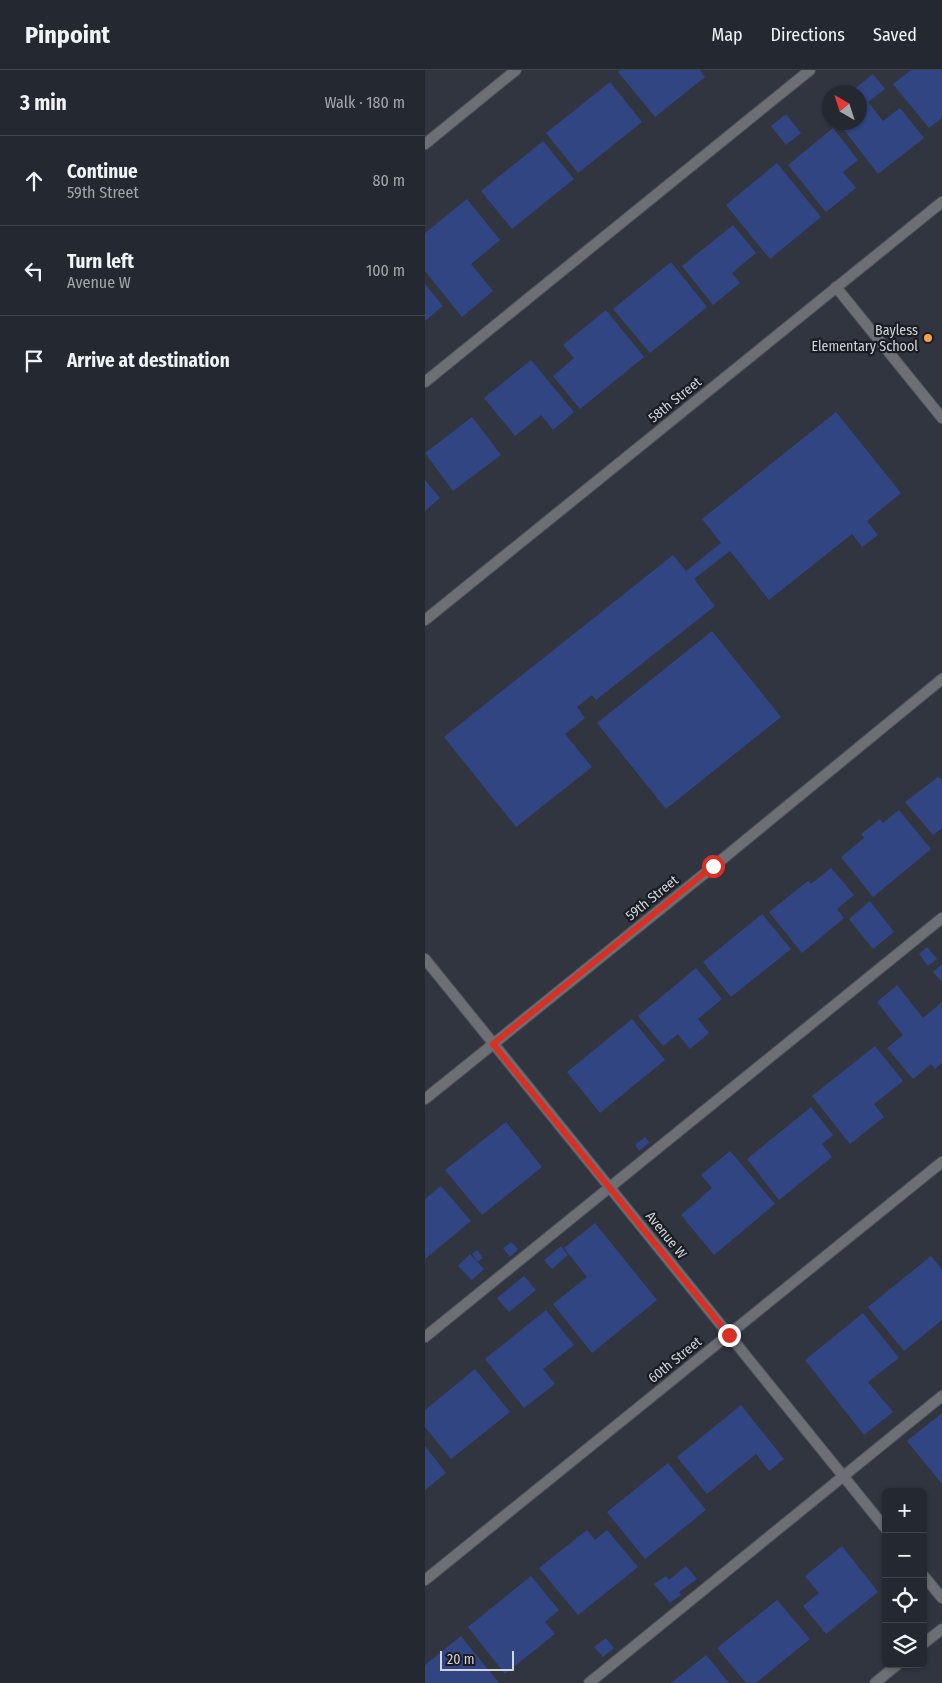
<!DOCTYPE html>
<meta charset="utf-8">
<style>
:root{--surface:#242830;--page:#30343c;--text:#f1f3f6;--muted:#a3a6ab;--line:#41444c}
body{margin:0;font-family:"Fira Sans Condensed",sans-serif;background:var(--page);color:var(--text)}
.controls{position:absolute;right:15px;bottom:15px;display:grid;overflow:hidden;border-radius:8px;box-shadow:0 1px 4px #0004}
.controls button{width:45px;height:45px;display:grid;place-items:center;padding:0;border:0;border-bottom:1px solid var(--line);background:var(--surface);color:var(--text);font:25px sans-serif}
.compass{position:absolute;left:397px;top:15px;width:45px;height:45px;border-radius:50%;background:var(--surface);box-shadow:0 1px 4px #0004;rotate:321deg}
.scale{position:absolute;left:15px;bottom:12px;width:74px;box-sizing:border-box;padding-left:5px;border:2px solid #d1d4dc;border-top:0;font-size:14px;line-height:18px;white-space:nowrap;color:#d1d4dc;-webkit-text-stroke:4px #1a1c22;paint-order:stroke}
.stop{position:absolute;width:15px;height:15px;margin:-11px;border:4px solid #d93025;border-radius:50%;background:#fff}
.stop.end{background:#d93025;border-color:#fff;box-shadow:0 1px 5px #0008}
.list{margin:0;padding:0;list-style:none}
h2{display:flex;justify-content:space-between;align-items:center;height:65px;margin:0;padding:0 20px;font-size:21px}
h2 small{font-size:16px;font-weight:400;color:var(--muted)}
.list li{display:grid;grid-template-columns:32px 1fr auto;gap:15px;align-items:center;box-sizing:border-box;height:90px;padding:0 20px;border-top:1px solid var(--line)}
.list b{display:block;font-size:19px;white-space:nowrap}
.list p{margin:0;font-size:16px;white-space:nowrap;color:var(--muted)}
.list em{font-size:16px;font-style:normal;color:var(--muted)}
.icon{flex:none;width:28px;height:28px;fill:none;stroke:currentColor;stroke-width:2;stroke-linecap:round;stroke-linejoin:round}
.map{position:relative;flex:none;width:517px;height:1613px;overflow:hidden}
header{display:flex;align-items:center;gap:30px;box-sizing:border-box;height:70px;padding:0 25px;background:var(--surface);border-bottom:1px solid var(--line)}
header strong{font-size:24px}
nav{display:flex;gap:28px;margin-inline-start:auto;font-size:18px}
main{display:flex}
aside{flex:1;background:var(--surface)}
.map>svg:first-child{display:block}
.building{fill:#314583}
.lines{fill:none;stroke-linecap:round;stroke-linejoin:round}
.service-casing{stroke:#4d525c;stroke-width:12}
.minor-casing{stroke:#4d525c;stroke-width:12}
.tertiary-casing{stroke:#4d525c;stroke-width:12}
.service{stroke:#6d6f75;stroke-width:10}
.minor{stroke:#6d6f75;stroke-width:10}
.tertiary{stroke:#6d6f75;stroke-width:10}
.route{stroke:#d93025;stroke-width:6}
.poi-dot{fill:#fb9e51;stroke:#1a1c22;stroke-width:2}
.labels{text-anchor:middle;dominant-baseline:central;stroke-width:4.5;stroke-linejoin:round;paint-order:stroke}
.poi-label{font-size:14px;fill:#d1d4dc;stroke:#1a1c22;text-anchor:end}
.street-label{font-size:14px;fill:#d1d4dc;stroke:#1a1c22}
</style>
<header>
<strong>Pinpoint</strong>
<nav><a>Map</a><a>Directions</a><a>Saved</a></nav>
</header>
<main>
<aside>
<h2>3 min<small>Walk · 180 m</small></h2>
<ul class="list">
<li><svg class="icon" aria-label="ahead" viewBox="0 0 24 24"><path d="M12 20V5M6 11l6-6 6 6"/></svg><div><b>Continue</b><p>59th Street</p></div><em>80 m</em></li>
<li><svg class="icon" aria-label="left" viewBox="0 0 24 24"><path d="M17 20v-9H6M10 6l-5 5 5 5"/></svg><div><b>Turn left</b><p>Avenue W</p></div><em>100 m</em></li>
<li><svg class="icon" aria-label="arrive" viewBox="0 0 24 24"><path d="M6 21V4h12l-3 4 3 4H6"/></svg><div><b>Arrive at destination</b></div></li>
</ul>
</aside>
<div class="map">
<svg width="517" height="1613" viewBox="0 0 517 1613">
<rect width="100%" height="100%" fill="#303540"/>
<g class="building">
<polygon points="196,0 275,0 280,7 230,47 193,2"/>
<polygon points="486,0 517,0 517,48 504,58 468,14"/>
<polygon points="448,4 460,19 443,32 458,51 475,38 499,68 453,104 413,52 434,52 434,36 439,33 434,27 434,22 430,22 428,20"/>
<polygon points="185,12 217,52 153,103 121,63"/>
<polygon points="361,44 376,63 361,75 346,56"/>
<polygon points="408,58 433,90 418,102 431,118 401,142 363,95"/>
<polygon points="118,71 149,109 87,159 56,121"/>
<polygon points="352,93 396,147 345,189 301,135"/>
<polygon points="42,129 75,170 46,194 68,221 37,247 0,201 0,163"/>
<polygon points="308,155 331,183 307,203 315,213 288,235 257,196"/>
<polygon points="246,192 282,237 225,283 188,239"/>
<polygon points="0,214 18,236 0,251"/>
<polygon points="181,240 219,287 155,339 128,306 149,288 138,275"/>
<polygon points="106,290 149,342 128,360 116,345 90,366 59,328"/>
<polygon points="411,342 476,423 442,451 453,465 437,477 427,464 344,530 305,481 269,509 290,536 171,630 167,625 152,637 160,648 140,664 167,697 91,757 19,667 248,485 261,501 296,473 277,449"/>
<polygon points="47,347 76,385 28,421 0,383"/>
<polygon points="0,410 15,428 0,441"/>
<polygon points="287,561 356,647 241,739 172,653"/>
<polygon points="513,707 516,709 517,708 517,758 508,765 480,732"/>
<polygon points="474,740 506,779 448,827 416,787 439,768 436,764 455,749 458,753"/>
<polygon points="406,798 429,825 412,839 419,848 377,883 344,842 383,811 386,814"/>
<polygon points="445,831 469,862 448,879 424,849"/>
<polygon points="337,844 366,879 306,927 278,892"/>
<polygon points="502,877 512,889 503,896 494,884"/>
<polygon points="517,894 517,912 508,902"/>
<polygon points="271,898 297,929 273,949 284,963 265,979 253,964 238,976 213,946"/>
<polygon points="472,915 498,948 517,932 517,993 510,999 506,994 488,1009 462,978 478,965 452,932"/>
<polygon points="207,949 240,990 175,1043 142,1002"/>
<polygon points="450,976 478,1011 449,1034 459,1047 425,1074 387,1026"/>
<polygon points="386,1037 408,1065 397,1074 407,1087 354,1130 322,1089"/>
<polygon points="81,1052 117,1097 57,1145 20,1100"/>
<polygon points="220,1067 224,1073 214,1081 210,1075"/>
<polygon points="305,1081 350,1134 289,1185 256,1145 287,1118 276,1105"/>
<polygon points="16,1116 46,1151 0,1189 0,1129"/>
<polygon points="170,1153 232,1230 167,1283 128,1234 162,1207 139,1178"/>
<polygon points="86,1172 93,1179 85,1187 78,1178"/>
<polygon points="136,1176 143,1185 127,1199 119,1190"/>
<polygon points="52,1180 58,1188 53,1192 47,1184"/>
<polygon points="45,1184 59,1199 47,1210 33,1196"/>
<polygon points="506,1186 517,1200 517,1250 479,1281 443,1237"/>
<polygon points="99,1206 111,1220 84,1242 72,1228"/>
<polygon points="121,1240 149,1275 118,1299 130,1314 99,1338 60,1289"/>
<polygon points="438,1243 474,1288 443,1312 468,1342 439,1365 380,1290"/>
<polygon points="50,1299 85,1342 26,1389 0,1357 0,1340"/>
<polygon points="316,1335 359,1389 344,1401 331,1384 282,1424 252,1387"/>
<polygon points="517,1343 517,1414 482,1371"/>
<polygon points="0,1376 21,1403 0,1420"/>
<polygon points="243,1393 281,1440 220,1489 182,1442"/>
<polygon points="162,1460 170,1470 182,1460 213,1497 153,1545 114,1498"/>
<polygon points="417,1476 453,1522 401,1564 378,1536 394,1523 380,1506"/>
<polygon points="261,1496 272,1509 254,1522 256,1525 245,1533 229,1514 241,1506 244,1510"/>
<polygon points="106,1506 134,1540 120,1552 130,1564 80,1604 43,1557"/>
<polygon points="352,1530 385,1569 331,1613 321,1613 292,1578"/>
<polygon points="36,1566 74,1613 0,1613 0,1595"/>
<polygon points="181,1568 189,1578 178,1587 169,1577"/>
<polygon points="281,1585 304,1613 246,1613"/>
</g>
<g class="lines">
<defs>
<g id="service">
<polyline points="0,312 385,0"/>
<polyline points="0,1267 517,848"/>
<polyline points="164,1613 517,1326"/>
</g>
<g id="minor">
<polyline points="0,74 91,0"/>
<polyline points="411,217 517,348"/>
<polyline points="0,889 461,1459"/>
<polyline points="0,1029 289,796 517,609"/>
<polyline points="498,1505 517,1528"/>
<polyline points="0,1510 517,1092"/>
<polyline points="498,1574 517,1559"/>
<polyline points="450,1613 473,1594"/>
</g>
<polyline id="tertiary" points="0,550 517,132"/>
</defs>
<use href="#service" class="service-casing"/>
<use href="#minor" class="minor-casing"/>
<use href="#tertiary" class="tertiary-casing"/>
<use href="#service" class="service"/>
<use href="#minor" class="minor"/>
<use href="#tertiary" class="tertiary"/>
</g>
<g class="lines">
<polyline class="route" points="288,796 68,974 304,1265"/>
</g>
<circle class="poi-dot" cx="503" cy="268" r="5"/>
<g class="labels">
<g class="poi-label">
<text x="493" y="260">Bayless<tspan x="493" dy="16">Elementary School</tspan></text>
</g>
<g class="street-label">
<text transform="translate(250 330) rotate(-39)">58th Street</text>
<text transform="translate(227 828) rotate(-39)">59th Street</text>
<text transform="translate(241 1165) rotate(51)">Avenue W</text>
<text transform="translate(250 1290) rotate(-39)">60th Street</text>
</g>
</g>
</svg>
<div class="controls">
<button>+</button>
<button>−</button>
<button><svg class="icon" aria-label="locate" viewBox="0 0 24 24"><circle cx="12" cy="12" r="6"/><path d="M12 2v4M12 18v4M2 12h4M18 12h4"/></svg></button>
<button><svg class="icon" aria-label="layers" viewBox="0 0 24 24"><path d="M12 4l9 5-9 5-9-5zM3 14l9 5 9-5"/></svg></button>
</div>
<svg class="compass" viewBox="-18 -18 36 36"><path d="M0-13l5 13h-10z" fill="#e53935"/><path d="M0 13l5-13h-10z" fill="#a3a6ab"/></svg>
<div class="scale">20 m</div>
<div class="stop" style="left:288px;top:796px"></div>
<div class="stop end" style="left:304px;top:1265px"></div>
</div>
</main>
